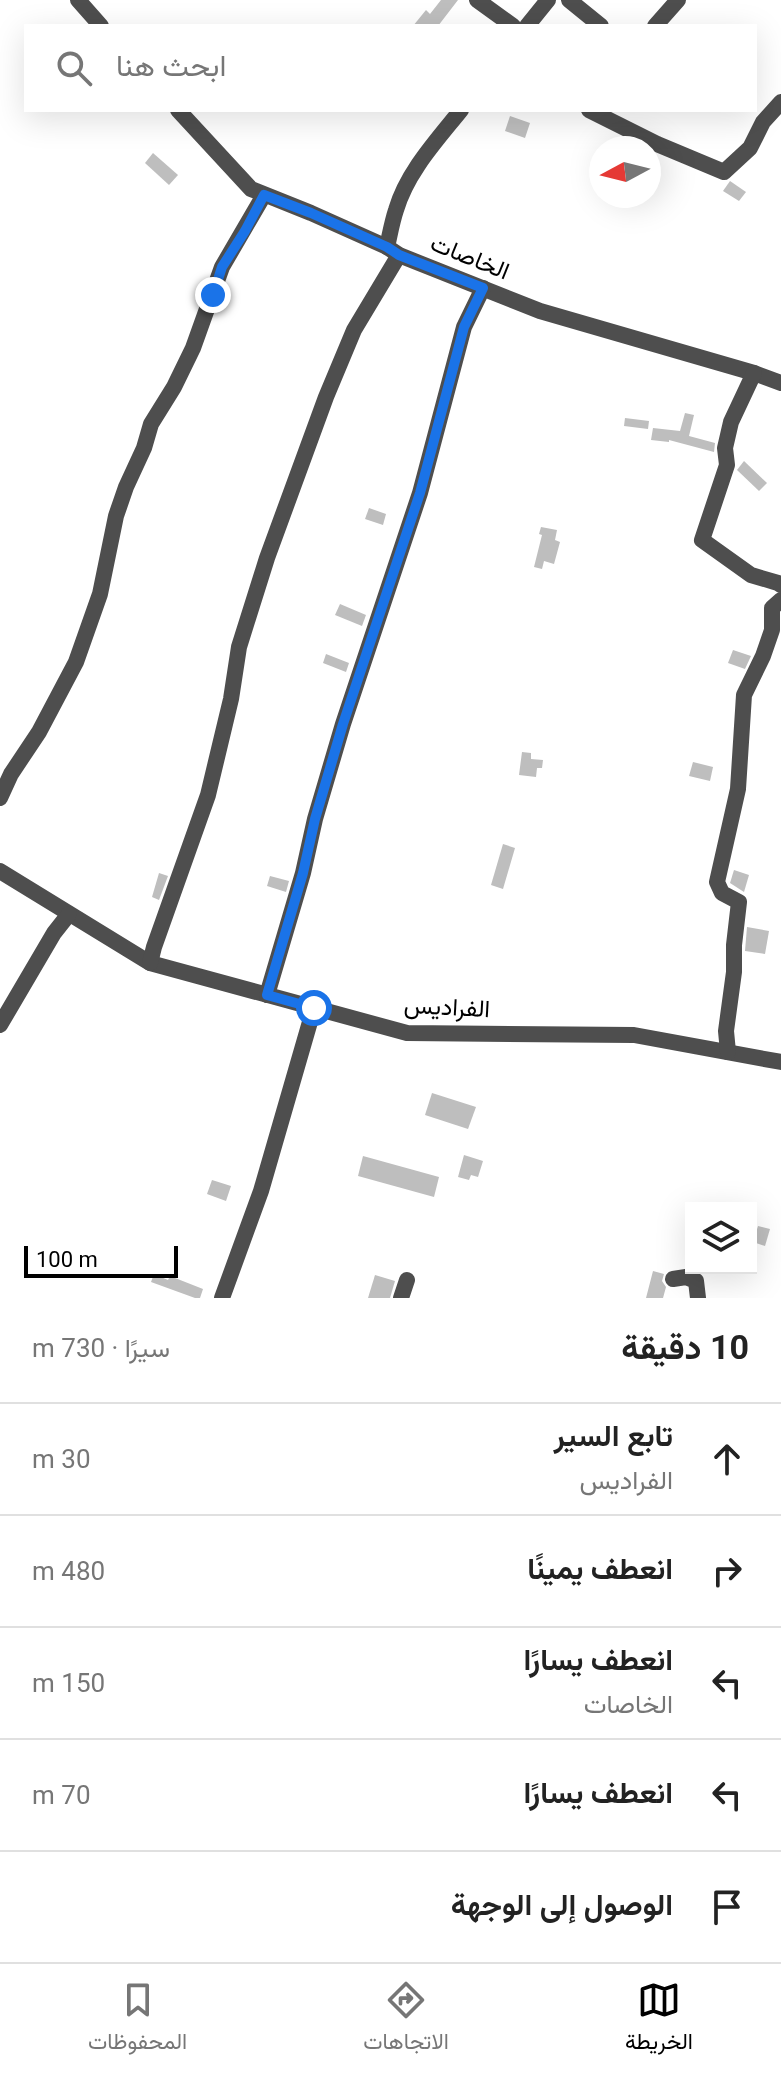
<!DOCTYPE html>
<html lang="ar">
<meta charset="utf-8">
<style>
:root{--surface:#fff;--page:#f6f6f6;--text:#222;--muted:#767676;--line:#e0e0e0;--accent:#000}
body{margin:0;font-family:Roboto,Vazirmatn,sans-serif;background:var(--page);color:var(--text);direction:rtl}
.controls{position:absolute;right:24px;bottom:24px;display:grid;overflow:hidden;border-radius:0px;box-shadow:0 8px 32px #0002}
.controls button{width:72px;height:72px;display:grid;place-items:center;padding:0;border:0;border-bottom:2px solid var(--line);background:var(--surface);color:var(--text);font:40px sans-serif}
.compass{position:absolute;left:589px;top:136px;width:72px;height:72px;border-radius:50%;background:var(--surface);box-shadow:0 8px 32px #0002;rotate:263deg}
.scale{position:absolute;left:24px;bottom:20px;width:154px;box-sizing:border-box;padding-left:8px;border:4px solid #000;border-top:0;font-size:22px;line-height:28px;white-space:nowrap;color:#000;-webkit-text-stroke:6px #fff;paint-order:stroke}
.stop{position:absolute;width:24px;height:24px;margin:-18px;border:6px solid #1a73e8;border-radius:50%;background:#fff}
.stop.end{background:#1a73e8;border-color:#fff;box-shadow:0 2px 8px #0008}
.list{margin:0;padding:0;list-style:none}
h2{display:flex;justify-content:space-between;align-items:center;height:104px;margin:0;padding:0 32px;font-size:34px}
h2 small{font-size:26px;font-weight:400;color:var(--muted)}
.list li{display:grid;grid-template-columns:52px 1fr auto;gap:24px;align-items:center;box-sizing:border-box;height:112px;padding:0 32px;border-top:2px solid var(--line)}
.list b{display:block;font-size:30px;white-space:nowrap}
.list p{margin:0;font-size:26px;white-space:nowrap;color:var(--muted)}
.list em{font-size:26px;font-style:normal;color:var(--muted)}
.icon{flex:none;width:44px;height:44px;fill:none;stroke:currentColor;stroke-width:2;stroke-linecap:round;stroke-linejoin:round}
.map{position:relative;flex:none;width:781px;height:1298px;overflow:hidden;direction:ltr}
.search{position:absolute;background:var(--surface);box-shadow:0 8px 32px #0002;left:24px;right:24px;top:24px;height:88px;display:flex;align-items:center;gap:20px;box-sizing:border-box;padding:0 28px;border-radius:0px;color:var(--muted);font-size:30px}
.sheet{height:664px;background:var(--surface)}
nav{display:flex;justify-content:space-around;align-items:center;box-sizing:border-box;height:112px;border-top:2px solid var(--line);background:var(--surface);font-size:22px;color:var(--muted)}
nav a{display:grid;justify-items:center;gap:4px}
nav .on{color:var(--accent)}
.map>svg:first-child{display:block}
.building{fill:#bebebe}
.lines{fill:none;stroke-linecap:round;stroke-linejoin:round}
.minor{stroke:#4e4e4e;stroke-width:16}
.route{stroke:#1a73e8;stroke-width:10}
.labels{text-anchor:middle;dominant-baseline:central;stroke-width:6;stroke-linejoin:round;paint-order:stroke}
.street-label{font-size:24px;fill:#000;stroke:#fff}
</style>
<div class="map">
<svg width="781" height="1298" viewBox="0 0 781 1298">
<rect width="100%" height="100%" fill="#fff"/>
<g class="building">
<polygon points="441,0 458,0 438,26 413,26 426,10 430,14"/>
<polygon points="510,116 530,123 525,138 505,131"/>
<polygon points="153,153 178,175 169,185 145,163"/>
<polygon points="730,181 746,192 739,201 723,191"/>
<polygon points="685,413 694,415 689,436 715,443 714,452 669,440 669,442 651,440 653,428 680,431"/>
<polygon points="625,418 649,421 648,429 624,426"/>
<polygon points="744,461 767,483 759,491 737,470"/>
<polygon points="369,508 386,514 383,525 365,519"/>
<polygon points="541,527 557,530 555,540 560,542 554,564 544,561 542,569 534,567 542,535 539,534"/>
<polygon points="340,604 366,615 362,626 335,615"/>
<polygon points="733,650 751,656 745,669 728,663"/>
<polygon points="326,654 349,663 346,672 323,663"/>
<polygon points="522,752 531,753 531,759 543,760 542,768 537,768 536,777 519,775"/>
<polygon points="693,762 713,767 710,781 689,776"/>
<polygon points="503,844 515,848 503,889 491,885"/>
<polygon points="734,870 749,875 744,892 730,883"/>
<polygon points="159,873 168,876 159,900 152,897"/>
<polygon points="270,876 289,881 286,892 267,886"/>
<polygon points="747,927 769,931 765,954 745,951"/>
<polygon points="432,1093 476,1107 468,1129 425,1115"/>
<polygon points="464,1155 483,1161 478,1177 471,1175 469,1180 458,1177"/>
<polygon points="363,1156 439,1177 434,1197 358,1176"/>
<polygon points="212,1180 231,1186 226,1201 207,1194"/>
<polygon points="758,1226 770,1229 765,1246 753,1242"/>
<polygon points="653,1271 664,1274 662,1281 666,1287 663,1298 646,1298"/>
<polygon points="154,1274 168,1280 170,1276 203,1289 200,1298 195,1298 151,1282"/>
<polygon points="375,1275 395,1281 390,1298 368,1298"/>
</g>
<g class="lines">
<g class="minor">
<polyline points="78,0 101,26"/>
<polyline points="477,0 513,26"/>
<polyline points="569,0 601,26"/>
<polyline points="527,26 548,0"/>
<polyline points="655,26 678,0"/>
<polyline points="178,110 251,189 311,213 387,247 399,255 540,311 754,373 781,383"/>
<polyline points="589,110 657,144 724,172 750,148 763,122 781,102"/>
<path d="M387,247C390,234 392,222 396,210C407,172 437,140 461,110"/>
<polyline points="754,373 731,422 725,448 727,465 702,540 751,575 778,583 781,585"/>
<polyline points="0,798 11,774 39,732 76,662 100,594 116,516 126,487 144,448 151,424 174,387 193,348 222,267 264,195"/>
<polyline points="0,871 150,963 407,1033 634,1035 781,1062"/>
<polyline points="150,963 154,947 208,795 231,699 239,647 267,558 326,397 354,330 399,255"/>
<polyline points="267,995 303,873 315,819 343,724 420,493 464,327 483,288"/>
<polyline points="0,1025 54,933 69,914"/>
<polyline points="728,1052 726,1031 734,972 734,945 739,902 722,893 717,882 738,789 744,695 763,656 772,630 772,608 781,600"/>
<polyline points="673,1279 686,1277 696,1281 698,1298"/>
<polyline points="222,1298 261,1191 314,1008"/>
<polyline points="401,1298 407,1280"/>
</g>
</g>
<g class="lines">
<polyline class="route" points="213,295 222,267 245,231 264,195 311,213 387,247 399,255 483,288 464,327 420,493 343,724 315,819 303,873 267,995 314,1008"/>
</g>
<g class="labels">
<g class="street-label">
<text transform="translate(470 257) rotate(22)">الخاصات</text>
<text transform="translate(447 1007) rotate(3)">الفراديس</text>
</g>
</g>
</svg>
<div class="controls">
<button><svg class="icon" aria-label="layers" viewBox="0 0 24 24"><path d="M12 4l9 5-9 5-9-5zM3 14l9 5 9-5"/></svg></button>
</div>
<svg class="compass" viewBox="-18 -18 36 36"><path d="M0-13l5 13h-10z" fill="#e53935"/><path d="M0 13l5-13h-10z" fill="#767676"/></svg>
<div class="scale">100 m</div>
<div class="stop" style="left:314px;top:1008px"></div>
<div class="stop end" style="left:213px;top:295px"></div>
<div class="search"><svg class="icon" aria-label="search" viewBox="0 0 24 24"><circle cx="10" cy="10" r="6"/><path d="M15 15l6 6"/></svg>ابحث هنا</div>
</div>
<section class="sheet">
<h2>10 دقيقة<small>سيرًا · 730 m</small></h2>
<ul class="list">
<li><svg class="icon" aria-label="ahead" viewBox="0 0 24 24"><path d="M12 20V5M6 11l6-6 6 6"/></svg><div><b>تابع السير</b><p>الفراديس</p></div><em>30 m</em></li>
<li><svg class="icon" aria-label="right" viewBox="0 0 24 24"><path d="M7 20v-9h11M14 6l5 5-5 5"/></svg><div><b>انعطف يمينًا</b></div><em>480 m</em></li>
<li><svg class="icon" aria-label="left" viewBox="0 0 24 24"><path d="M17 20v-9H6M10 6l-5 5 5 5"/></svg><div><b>انعطف يسارًا</b><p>الخاصات</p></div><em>150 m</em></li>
<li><svg class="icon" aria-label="left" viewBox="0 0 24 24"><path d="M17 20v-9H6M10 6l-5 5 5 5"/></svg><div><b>انعطف يسارًا</b></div><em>70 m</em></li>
<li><svg class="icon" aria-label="arrive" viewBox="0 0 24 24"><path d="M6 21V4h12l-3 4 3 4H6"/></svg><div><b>الوصول إلى الوجهة</b></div></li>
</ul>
</section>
<nav>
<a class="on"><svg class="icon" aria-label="map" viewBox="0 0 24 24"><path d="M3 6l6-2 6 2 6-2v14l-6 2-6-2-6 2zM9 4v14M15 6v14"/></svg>الخريطة</a>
<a><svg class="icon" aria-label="directions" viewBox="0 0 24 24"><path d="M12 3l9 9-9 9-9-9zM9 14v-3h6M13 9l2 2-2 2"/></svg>الاتجاهات</a>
<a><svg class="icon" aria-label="saved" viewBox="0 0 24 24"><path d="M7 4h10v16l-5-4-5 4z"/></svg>المحفوظات</a>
</nav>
